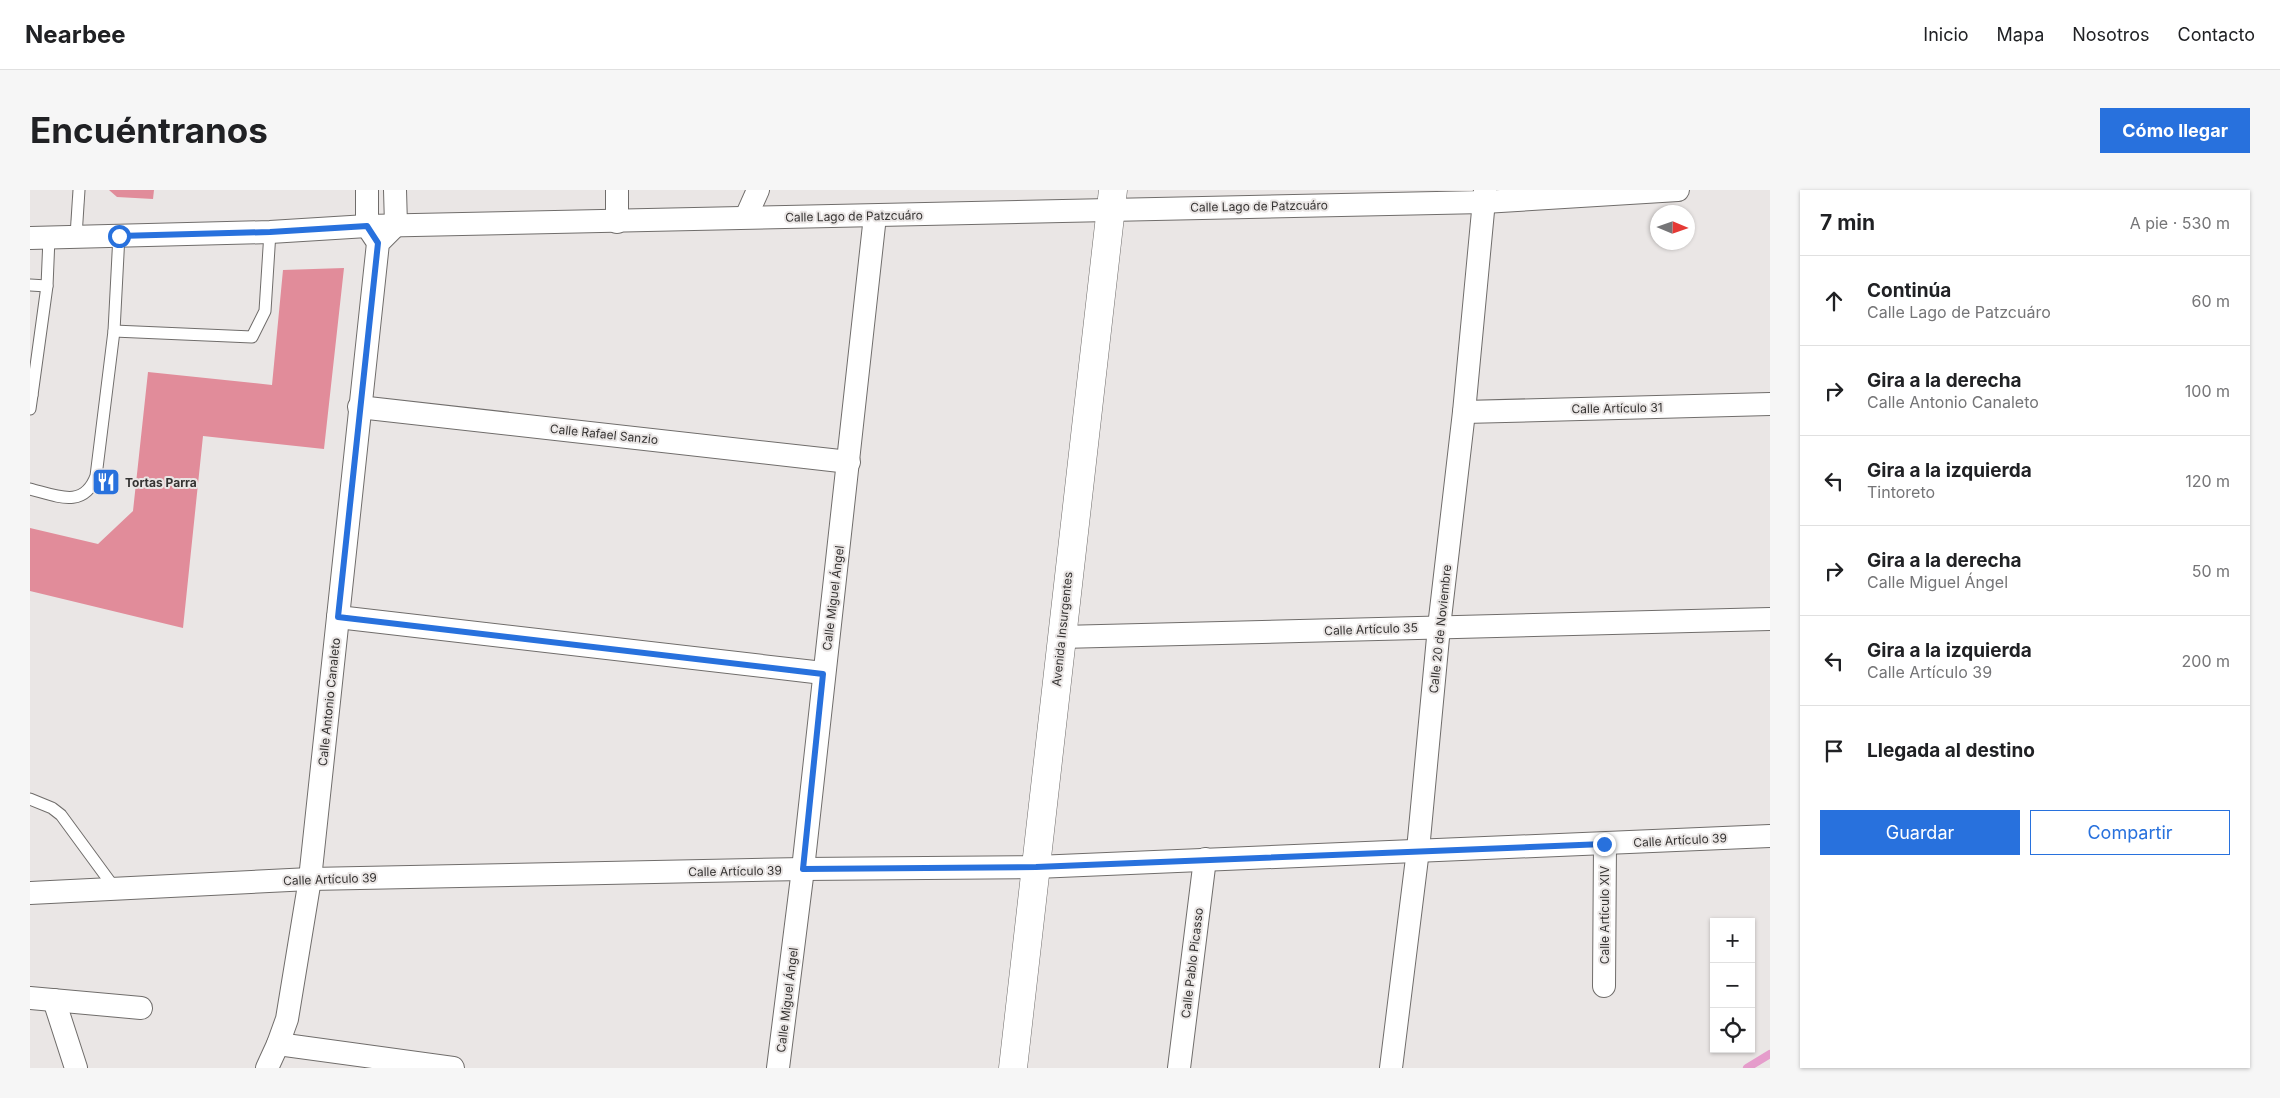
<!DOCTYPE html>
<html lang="es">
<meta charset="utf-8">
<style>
:root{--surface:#fff;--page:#f6f6f6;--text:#202124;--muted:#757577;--line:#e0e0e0;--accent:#2871dd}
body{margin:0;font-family:Inter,sans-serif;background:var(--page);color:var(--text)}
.controls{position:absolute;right:15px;bottom:15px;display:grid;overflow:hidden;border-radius:0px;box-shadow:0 1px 4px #0004}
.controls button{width:45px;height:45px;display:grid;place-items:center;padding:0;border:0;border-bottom:1px solid var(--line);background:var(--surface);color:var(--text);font:25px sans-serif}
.compass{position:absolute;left:1620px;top:15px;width:45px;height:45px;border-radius:50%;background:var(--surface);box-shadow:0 1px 4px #0004;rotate:92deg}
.stop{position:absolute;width:15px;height:15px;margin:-11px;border:4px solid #2871dd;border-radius:50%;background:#fff}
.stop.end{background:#2871dd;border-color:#fff;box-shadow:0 1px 5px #0008}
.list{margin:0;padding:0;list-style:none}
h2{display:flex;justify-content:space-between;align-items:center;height:65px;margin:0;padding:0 20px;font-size:21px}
h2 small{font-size:16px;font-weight:400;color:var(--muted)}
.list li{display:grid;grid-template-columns:32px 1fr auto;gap:15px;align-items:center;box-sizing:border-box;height:90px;padding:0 20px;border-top:1px solid var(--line)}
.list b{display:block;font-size:19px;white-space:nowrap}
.list p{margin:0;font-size:16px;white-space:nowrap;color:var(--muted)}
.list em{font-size:16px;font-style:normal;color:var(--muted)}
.actions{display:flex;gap:10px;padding:15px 20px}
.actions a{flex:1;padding:11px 0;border:1px solid var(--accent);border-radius:0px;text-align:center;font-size:18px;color:var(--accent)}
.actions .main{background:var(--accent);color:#fff}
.icon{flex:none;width:28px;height:28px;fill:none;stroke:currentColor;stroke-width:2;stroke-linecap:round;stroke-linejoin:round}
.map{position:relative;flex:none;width:1740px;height:878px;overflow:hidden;border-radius:0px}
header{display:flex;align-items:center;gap:30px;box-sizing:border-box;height:70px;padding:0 25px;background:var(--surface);border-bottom:1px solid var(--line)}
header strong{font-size:24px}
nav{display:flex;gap:28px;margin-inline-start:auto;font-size:18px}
.intro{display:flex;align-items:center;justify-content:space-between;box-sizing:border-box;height:120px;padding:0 30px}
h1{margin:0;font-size:35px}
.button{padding:12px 22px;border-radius:0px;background:var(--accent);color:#fff;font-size:18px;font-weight:700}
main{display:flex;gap:30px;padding:0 30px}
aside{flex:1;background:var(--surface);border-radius:0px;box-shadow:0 1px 4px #0004}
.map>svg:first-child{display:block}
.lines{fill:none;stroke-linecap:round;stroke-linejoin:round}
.stream{stroke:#e59ccb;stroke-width:8}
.building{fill:#e18c9a}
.lane-casing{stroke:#706d6b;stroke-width:13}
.street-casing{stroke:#706d6b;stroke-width:24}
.secondary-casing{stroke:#706d6b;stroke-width:29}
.lane{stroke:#fff;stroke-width:11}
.street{stroke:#fff;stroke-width:22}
.secondary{stroke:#fff;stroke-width:28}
.route{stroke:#2871dd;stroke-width:6}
.labels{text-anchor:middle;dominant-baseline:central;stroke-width:4;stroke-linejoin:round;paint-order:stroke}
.street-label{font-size:12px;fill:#353332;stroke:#eae6e5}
.poi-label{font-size:12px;font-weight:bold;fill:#353332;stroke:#eae6e5;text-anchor:start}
</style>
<header>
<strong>Nearbee</strong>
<nav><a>Inicio</a><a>Mapa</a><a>Nosotros</a><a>Contacto</a></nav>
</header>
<div class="intro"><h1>Encuéntranos</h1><a class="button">Cómo llegar</a></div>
<main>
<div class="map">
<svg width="1740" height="878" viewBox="0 0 1740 878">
<rect width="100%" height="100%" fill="#eae6e5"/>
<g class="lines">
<polyline class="stream" points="1717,878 1740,864"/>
</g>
<g class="building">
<polygon points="79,0 124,0 123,9 87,7"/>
<polygon points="314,78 294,259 173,246 153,438 0,401 0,338 68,354 103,321 118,182 242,195 253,80"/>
</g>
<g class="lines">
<defs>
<g id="lane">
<polyline points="46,46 49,0"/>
<polyline points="0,95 17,96"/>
<polyline points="84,141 222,147 235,121 240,42"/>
<polyline points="0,205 2,205 17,96 19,48"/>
<polyline points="0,219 2,205"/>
<path d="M0,299C27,306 54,319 66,286L84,141L89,45"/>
<polyline points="0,609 22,618 31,625 86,700"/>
</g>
<g id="street">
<polyline points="337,0 337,36 345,48"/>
<polyline points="716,27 728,0"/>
<polyline points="587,32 587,0"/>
<polyline points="0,48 240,42 337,36 1454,12 1648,0"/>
<polyline points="329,217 819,272"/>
<polyline points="1434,222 1740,214"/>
<polyline points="308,427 793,483"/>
<polyline points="1031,447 1740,429"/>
<polyline points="0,703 280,689 773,679 1006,677 1740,646"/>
<polyline points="1574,796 1575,654"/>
<polyline points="0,808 111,818"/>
<polyline points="24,810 46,878"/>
<polyline points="248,854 423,878"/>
<polyline points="237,878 248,854 257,829 280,689 348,53 366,35 365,0"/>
<polyline points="748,878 773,679 845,26"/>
<polyline points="1149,878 1175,669"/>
<polyline points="1361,878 1388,660 1409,437 1434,222 1455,0"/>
</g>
<polyline id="secondary" points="983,878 1083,0"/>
</defs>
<use href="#lane" class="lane-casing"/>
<use href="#street" class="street-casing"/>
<use href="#secondary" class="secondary-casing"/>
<use href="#lane" class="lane"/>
<use href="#street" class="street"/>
<use href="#secondary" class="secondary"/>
</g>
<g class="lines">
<polyline class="route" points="89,46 240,42 337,36 348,53 308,427 793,484 773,679 1006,677 1574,654"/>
</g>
<defs>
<symbol id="restaurant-square" viewBox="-11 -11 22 22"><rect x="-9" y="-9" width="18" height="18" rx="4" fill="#2871dd" stroke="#eae6e5"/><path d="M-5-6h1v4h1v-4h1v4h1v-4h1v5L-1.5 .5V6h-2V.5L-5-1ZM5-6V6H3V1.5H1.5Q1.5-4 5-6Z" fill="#fff"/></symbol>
</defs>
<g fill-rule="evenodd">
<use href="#restaurant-square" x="60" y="276" width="32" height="32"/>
</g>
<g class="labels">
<g class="street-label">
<text transform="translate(1229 16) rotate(-1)">Calle Lago de Patzcuáro</text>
<text transform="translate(824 26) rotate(-1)">Calle Lago de Patzcuáro</text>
<text transform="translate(1587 218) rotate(-1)">Calle Artículo 31</text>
<text transform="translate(574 244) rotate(6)">Calle Rafael Sanzio</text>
<text transform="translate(803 408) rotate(-83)">Calle Miguel Ángel</text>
<text transform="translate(1032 439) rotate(-84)">Avenida Insurgentes</text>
<text transform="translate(1341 439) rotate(-2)">Calle Artículo 35</text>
<text transform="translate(1410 439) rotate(-84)">Calle 20 de Noviembre</text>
<text transform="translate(299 512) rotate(-84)">Calle Antonio Canaleto</text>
<text transform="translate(1650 650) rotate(-3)">Calle Artículo 39</text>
<text transform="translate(705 681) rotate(-1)">Calle Artículo 39</text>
<text transform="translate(300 689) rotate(-2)">Calle Artículo 39</text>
<text transform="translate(1574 725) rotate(-90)">Calle Artículo XIV</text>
<text transform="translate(1162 773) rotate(-83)">Calle Pablo Picasso</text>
<text transform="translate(757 810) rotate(-83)">Calle Miguel Ángel</text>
</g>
<g class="poi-label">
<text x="95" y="292">Tortas Parra</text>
</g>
</g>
</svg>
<div class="controls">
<button>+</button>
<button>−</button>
<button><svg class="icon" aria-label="locate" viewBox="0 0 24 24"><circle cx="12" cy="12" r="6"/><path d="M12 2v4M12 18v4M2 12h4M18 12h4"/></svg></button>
</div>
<svg class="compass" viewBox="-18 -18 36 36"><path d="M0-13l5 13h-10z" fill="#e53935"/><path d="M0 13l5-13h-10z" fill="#757577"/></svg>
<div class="stop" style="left:89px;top:46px"></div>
<div class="stop end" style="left:1574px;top:654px"></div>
</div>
<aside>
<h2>7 min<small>A pie · 530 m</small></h2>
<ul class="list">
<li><svg class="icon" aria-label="ahead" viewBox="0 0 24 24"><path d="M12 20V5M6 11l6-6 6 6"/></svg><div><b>Continúa</b><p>Calle Lago de Patzcuáro</p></div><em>60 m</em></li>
<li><svg class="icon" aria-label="right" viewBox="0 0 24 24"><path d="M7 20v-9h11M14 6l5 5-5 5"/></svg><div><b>Gira a la derecha</b><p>Calle Antonio Canaleto</p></div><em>100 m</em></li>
<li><svg class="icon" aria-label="left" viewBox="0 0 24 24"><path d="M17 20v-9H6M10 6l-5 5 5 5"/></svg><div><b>Gira a la izquierda</b><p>Tintoreto</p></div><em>120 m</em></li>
<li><svg class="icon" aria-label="right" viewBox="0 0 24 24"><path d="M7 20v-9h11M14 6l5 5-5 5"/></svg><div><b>Gira a la derecha</b><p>Calle Miguel Ángel</p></div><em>50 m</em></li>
<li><svg class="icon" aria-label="left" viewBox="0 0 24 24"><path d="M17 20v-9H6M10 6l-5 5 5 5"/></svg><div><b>Gira a la izquierda</b><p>Calle Artículo 39</p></div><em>200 m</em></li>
<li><svg class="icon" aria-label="arrive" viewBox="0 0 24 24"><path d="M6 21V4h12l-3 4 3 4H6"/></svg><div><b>Llegada al destino</b></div></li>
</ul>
<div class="actions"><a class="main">Guardar</a><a>Compartir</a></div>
</aside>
</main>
